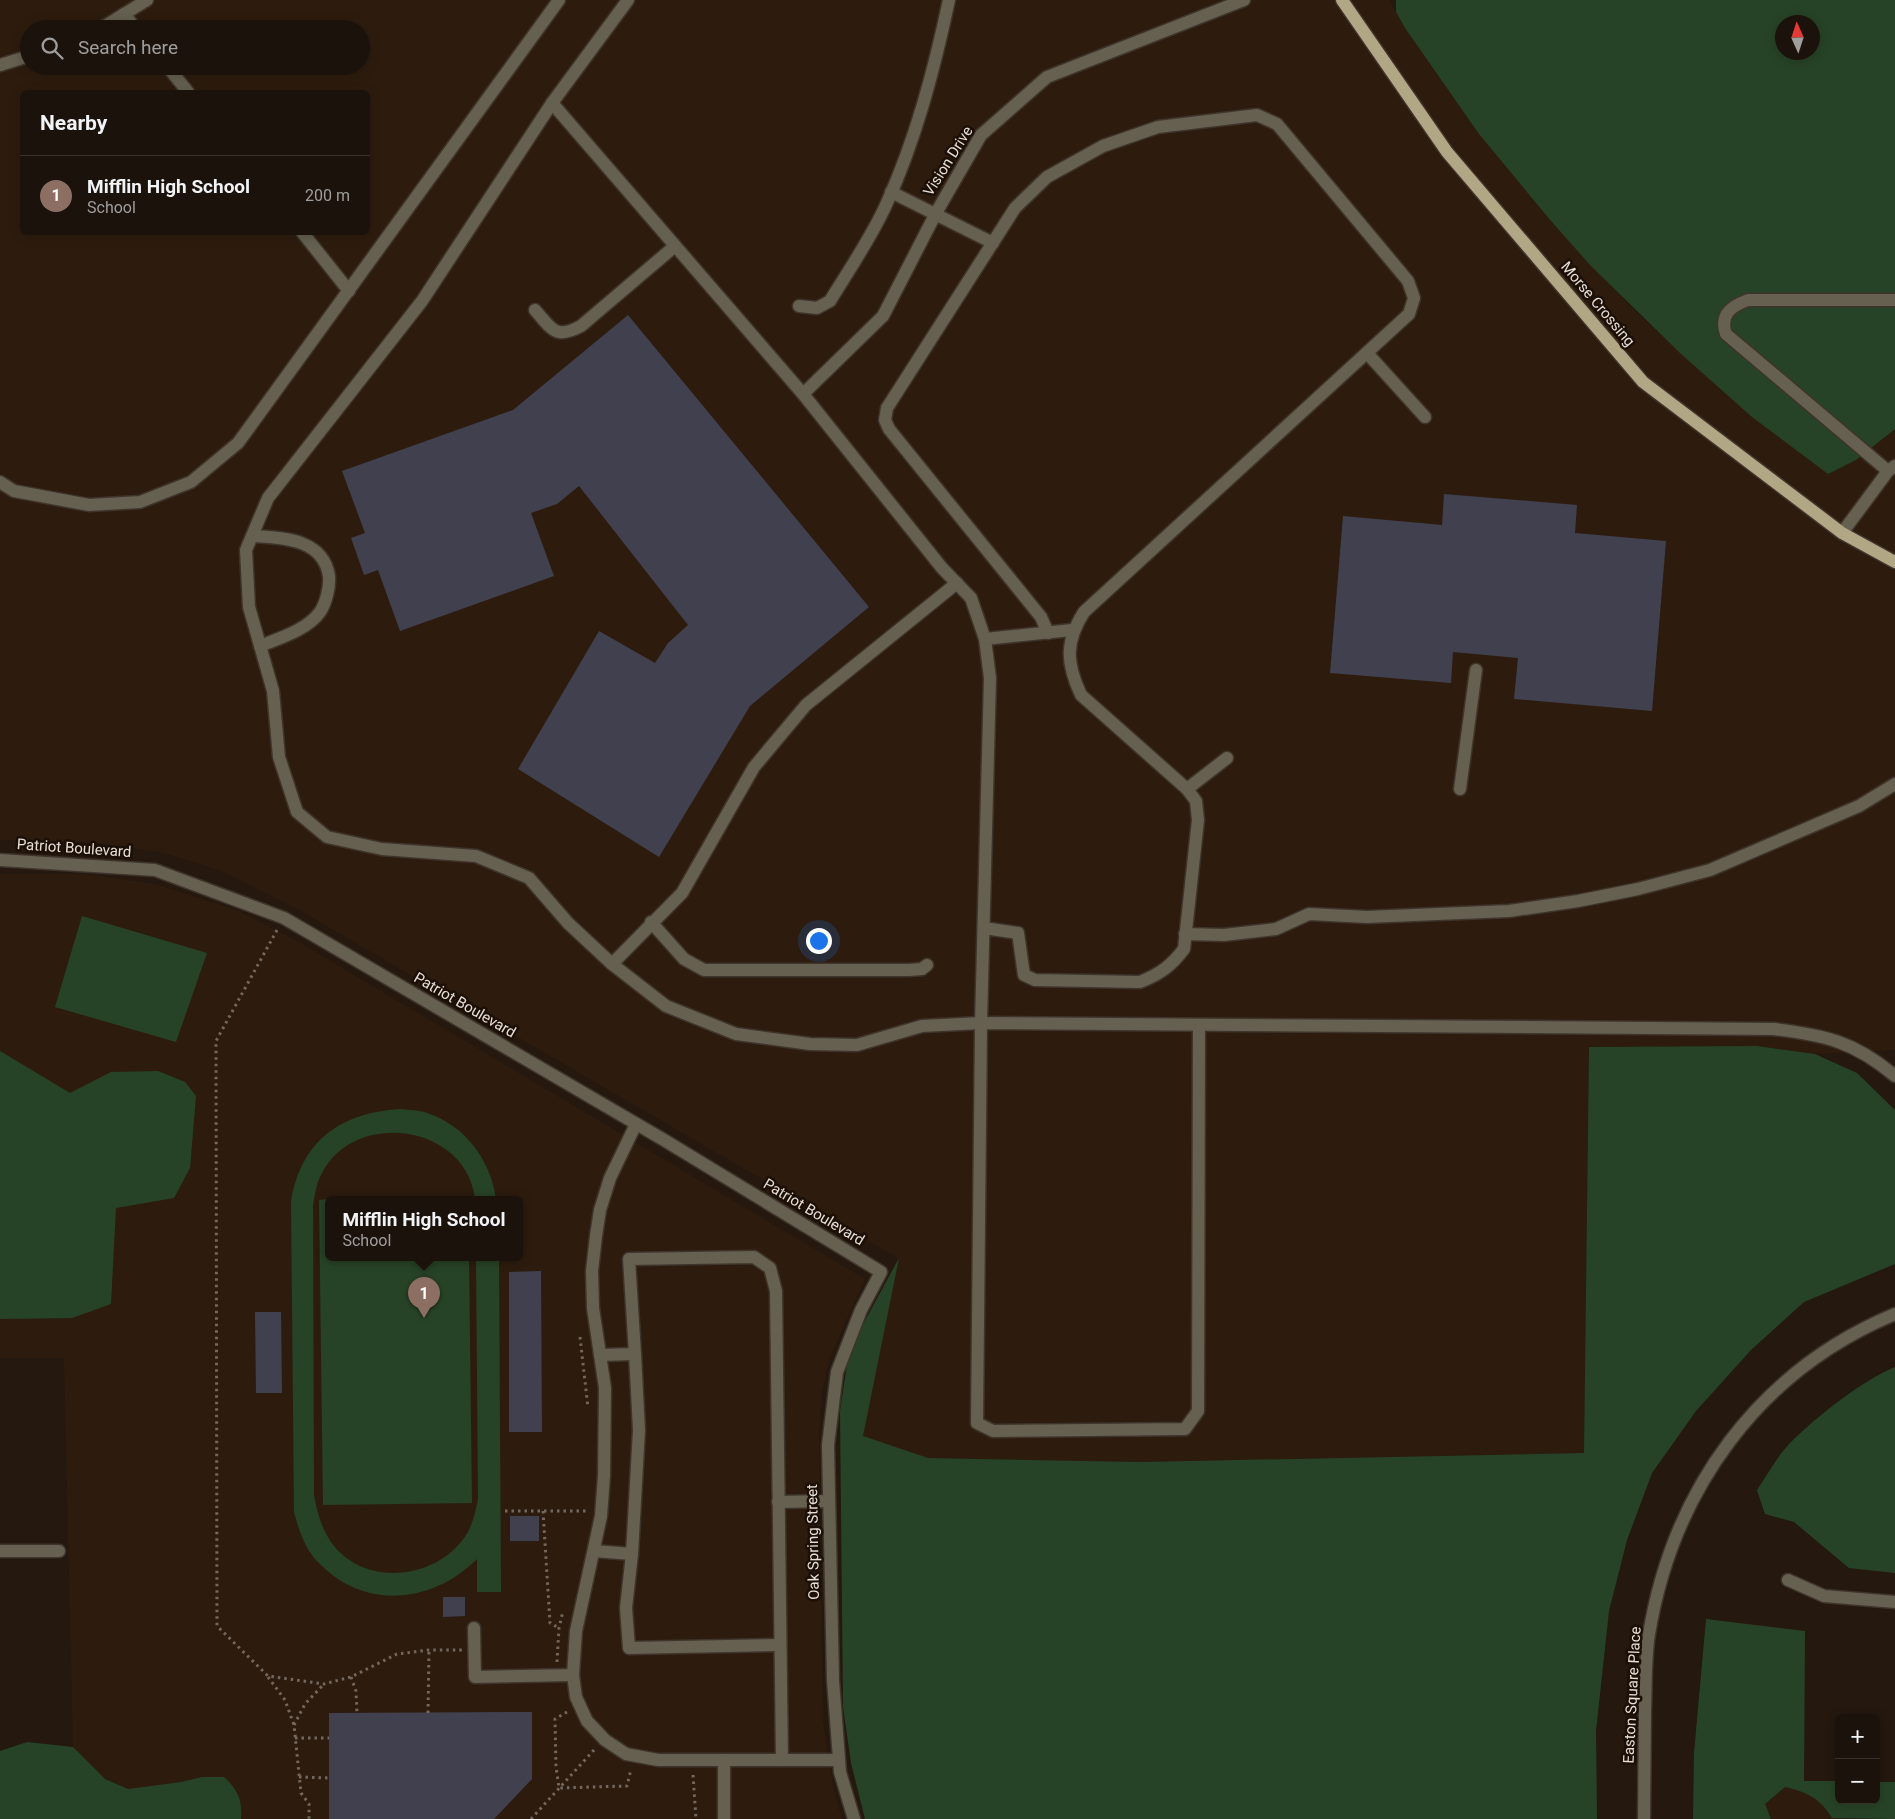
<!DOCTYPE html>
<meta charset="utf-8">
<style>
:root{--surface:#1b120b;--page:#282019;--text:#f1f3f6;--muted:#a09e9d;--line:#39322c;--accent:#fa87e6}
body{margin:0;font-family:Roboto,sans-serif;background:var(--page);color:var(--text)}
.controls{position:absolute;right:15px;bottom:15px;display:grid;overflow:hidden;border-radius:8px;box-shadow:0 2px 12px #0003}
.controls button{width:45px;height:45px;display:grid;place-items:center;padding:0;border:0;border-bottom:1px solid var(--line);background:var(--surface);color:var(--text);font:25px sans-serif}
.compass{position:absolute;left:1775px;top:15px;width:45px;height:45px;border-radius:50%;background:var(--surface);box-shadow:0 2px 12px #0003;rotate:357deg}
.you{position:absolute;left:818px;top:940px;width:18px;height:18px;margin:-12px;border:4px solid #fff;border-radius:50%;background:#1a73e8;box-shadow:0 0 0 8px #1a73e833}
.badge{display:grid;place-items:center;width:32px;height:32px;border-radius:50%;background:var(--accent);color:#fff;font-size:16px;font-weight:700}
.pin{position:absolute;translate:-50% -41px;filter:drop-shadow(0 1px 2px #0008)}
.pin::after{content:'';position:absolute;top:26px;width:18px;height:15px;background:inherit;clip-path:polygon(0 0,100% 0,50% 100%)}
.popup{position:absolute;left:325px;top:1196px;width:198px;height:65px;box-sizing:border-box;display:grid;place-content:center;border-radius:8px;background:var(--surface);filter:drop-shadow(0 1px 4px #0005);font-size:16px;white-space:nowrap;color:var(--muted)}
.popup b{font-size:19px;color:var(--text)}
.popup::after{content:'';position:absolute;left:50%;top:100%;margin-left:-10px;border:10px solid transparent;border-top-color:var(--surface)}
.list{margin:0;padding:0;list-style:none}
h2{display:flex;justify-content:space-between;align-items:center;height:65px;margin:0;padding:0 20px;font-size:21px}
h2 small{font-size:16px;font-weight:400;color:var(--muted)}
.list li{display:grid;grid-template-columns:32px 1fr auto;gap:15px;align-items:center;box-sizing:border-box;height:80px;padding:0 20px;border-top:1px solid var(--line)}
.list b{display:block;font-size:19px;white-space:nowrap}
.list p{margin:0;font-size:16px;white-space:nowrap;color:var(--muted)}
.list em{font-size:16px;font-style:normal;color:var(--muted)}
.icon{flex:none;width:28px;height:28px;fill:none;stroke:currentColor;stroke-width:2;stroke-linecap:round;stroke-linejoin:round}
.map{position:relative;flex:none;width:1895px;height:1819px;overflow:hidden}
.search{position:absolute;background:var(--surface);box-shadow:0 2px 12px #0003;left:20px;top:20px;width:350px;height:55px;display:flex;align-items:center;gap:12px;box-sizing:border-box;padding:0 18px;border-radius:28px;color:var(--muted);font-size:19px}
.panel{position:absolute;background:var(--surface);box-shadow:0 2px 12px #0003;left:20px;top:90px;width:350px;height:145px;border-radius:8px}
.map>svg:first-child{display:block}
.built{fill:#2d1c0e;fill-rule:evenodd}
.green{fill:#274327;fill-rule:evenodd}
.building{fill:#40404f}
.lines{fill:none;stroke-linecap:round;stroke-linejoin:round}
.minor-casing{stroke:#3f342b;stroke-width:15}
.major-casing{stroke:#3f342b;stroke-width:15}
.path{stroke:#736860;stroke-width:3;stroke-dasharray:2.5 4;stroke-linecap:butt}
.minor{stroke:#656050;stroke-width:12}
.major{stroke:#b2a784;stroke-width:12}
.labels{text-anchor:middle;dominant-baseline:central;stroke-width:5;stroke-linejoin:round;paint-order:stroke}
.street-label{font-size:15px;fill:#e7ded8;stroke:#1b0f06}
</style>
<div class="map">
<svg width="1895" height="1819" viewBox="0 0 1895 1819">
<rect width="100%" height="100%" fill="#24180f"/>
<g class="built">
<path d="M0,0H1389L1405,28L1479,134L1551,221L1638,314L1752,417L1828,474L1856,460L1895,429V1050L1815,1054L1757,1046L1589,1047L1584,1453L1141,1462L928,1458L862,1436L898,1258L299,910L222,871L165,853L94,842L0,840ZM29,29H361V66H29ZM22,92H368V232H22Z"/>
<path d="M0,874H84L155,884L237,910L299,942L865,1279L830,1357L822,1392L819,1433L823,1721L833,1786L842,1819H241L242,1807L202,1777L181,1782L128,1789L105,1779L73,1747L64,1358H0ZM329,1199H519V1257H329Z"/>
<polygon points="1785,1787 1807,1792 1825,1805 1832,1818 1858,1819 1771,1819 1765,1804"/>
</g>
<g class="green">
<path d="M1396,0H1895V429L1856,460L1828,474L1752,417L1680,353L1591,266L1551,221L1479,134L1405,28L1396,12ZM1782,22H1812V52H1782Z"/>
<polygon points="82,916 207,953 176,1042 55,1007"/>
<polygon points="1757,1046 1815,1054 1857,1073 1895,1110 1895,1264 1804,1302 1751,1350 1696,1411 1652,1473 1627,1540 1609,1611 1596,1731 1597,1819 865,1819 851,1763 843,1707 840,1411 847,1365 861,1328 899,1258 863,1436 928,1458 1141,1462 1584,1453 1589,1047"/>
<polygon points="0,1051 70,1093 111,1072 158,1071 185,1082 196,1096 190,1168 174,1198 116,1208 111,1304 72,1318 0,1319"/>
<path d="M400,1109C409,1110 419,1110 427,1113C465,1125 491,1161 496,1199H475C467,1124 353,1108 321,1175C316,1184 315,1195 313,1205L314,1495C317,1512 321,1527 331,1542C364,1589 440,1580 468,1532C473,1522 476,1510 478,1499L476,1257H499L501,1592H477V1559C433,1603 365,1611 319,1563C305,1550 299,1530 294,1512L291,1202C301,1140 341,1113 400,1109Z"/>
<polygon points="468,1198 468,1199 340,1199"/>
<polygon points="329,1199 329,1257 469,1257 472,1503 323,1505 319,1200"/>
<path d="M1895,1367V1573L1849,1568L1794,1522L1765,1514L1757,1490C1768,1474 1778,1455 1791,1442C1816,1417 1863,1380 1895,1367Z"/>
<path d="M1706,1619L1805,1631L1804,1781H1839V1800H1876V1782H1895V1819L1832,1818C1821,1799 1807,1792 1785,1787L1765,1804L1771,1819H1693L1694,1753Z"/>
<path d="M27,1742L73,1747L105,1779L128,1789L181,1782L202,1777H224C237,1789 243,1800 241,1819H0V1751Z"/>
</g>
<g class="building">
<polygon points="628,315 869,607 750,706 659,857 518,769 599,631 655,663 668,643 688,625 579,486 557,504 531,513 554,576 400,631 378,570 364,575 351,538 365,533 342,471 513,410"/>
<polygon points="1444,494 1577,505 1575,533 1666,541 1652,711 1514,699 1518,658 1453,652 1451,683 1330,673 1343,516 1442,525"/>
<polygon points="541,1271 542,1432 509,1432 509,1272"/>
<polygon points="255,1312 281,1312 282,1393 256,1393"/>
<rect x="510" y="1516" width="29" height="25"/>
<polygon points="443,1597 465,1597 465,1616 443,1617"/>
<polygon points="532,1712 532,1779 494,1819 329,1819 329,1713"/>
</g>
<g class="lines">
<defs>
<g id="minor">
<path d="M628,0L552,103L422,301L268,498L246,550L249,607L273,691L279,757L297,812L327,837L382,849L476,856L529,878L568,923L612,964L666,1006L736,1034L810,1044L857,1045L922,1026L981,1023L1774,1029C1825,1035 1855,1042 1895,1076"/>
<polyline points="124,14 136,29"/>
<polyline points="100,29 147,0"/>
<polyline points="0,65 29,56"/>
<polyline points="167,66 188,92"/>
<polyline points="552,103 803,394 942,568 971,598 985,639 990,678 981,1023 977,1423 993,1431 1185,1429 1198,1411 1199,1025"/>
<polyline points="891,192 993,243"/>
<polyline points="302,232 349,291"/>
<path d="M799,306L817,308L830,301C849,270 871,238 886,205C916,139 934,70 949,0"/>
<path d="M535,310C552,329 555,340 581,326L675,246"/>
<polyline points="1367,353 1425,417"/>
<polyline points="803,394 883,316 936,213 981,135 1047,77 1244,0"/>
<path d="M1888,471L1726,334C1719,314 1732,306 1748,300H1895"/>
<polyline points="0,482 14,491 89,505 140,502 191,482 238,443 559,0"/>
<polyline points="1842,533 1888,471 1895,466"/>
<path d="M252,536C282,538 323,538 329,576C330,587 326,603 320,612C307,630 280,638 260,646"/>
<polyline points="985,639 1072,630"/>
<polyline points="1187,789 1227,758"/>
<polyline points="1460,789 1476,670"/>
<polyline points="0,860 155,870 284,918 664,1140 881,1272 861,1310 837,1372 828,1445 833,1680 840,1772 854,1819"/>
<polyline points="651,922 684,959 704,970 909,970 922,969 927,965"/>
<path d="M984,928L1018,933L1024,975L1035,980L1140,982C1160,974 1171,966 1184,949L1198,820L1196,801L1187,789L1081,695C1066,663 1065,642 1084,612L1409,314L1414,298L1408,281L1277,124L1257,115L1158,127L1103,146L1047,177L1015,208L887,408L885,420L889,429L1041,617L1048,633"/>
<polyline points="1185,934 1224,935 1276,929 1309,914 1367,917 1509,911 1578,901 1638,889 1710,870 1859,806 1895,784"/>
<polyline points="612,964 682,893 754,767 806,705 957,583"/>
<polyline points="636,1124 610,1178 600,1210 596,1236 592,1271 593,1308 605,1388 604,1476 601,1516 576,1631 573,1675 576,1697 587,1721 605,1740 626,1754 658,1760 839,1760"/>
<polyline points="600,1355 635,1354 629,1259 754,1257 770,1268 776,1291 782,1760"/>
<polyline points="778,1502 829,1501"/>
<polyline points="0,1551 59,1551"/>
<polyline points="594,1551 632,1554 639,1430 635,1354"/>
<polyline points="632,1554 626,1608 629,1648 780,1645"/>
<polyline points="1788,1580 1824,1596 1895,1602"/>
<polyline points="474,1628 475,1677 573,1675"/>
<polyline points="724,1819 724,1761"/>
<path d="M1644,1819C1644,1783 1645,1746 1645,1710C1646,1685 1645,1659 1649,1634C1673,1490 1758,1371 1895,1314"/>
</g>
<polyline id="major" points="1342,0 1447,152 1643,382 1842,533 1895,562"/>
</defs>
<use href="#minor" class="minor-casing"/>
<use href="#major" class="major-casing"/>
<g class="path">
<polyline points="277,930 216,1041 217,1626 268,1676 324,1684 351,1677 397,1654 429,1650 462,1650"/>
<polyline points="580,1337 588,1408"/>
<polyline points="505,1511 586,1511"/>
<polyline points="543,1511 550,1623 559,1628"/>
<polyline points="557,1662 559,1628 563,1611"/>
<polyline points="268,1677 285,1700 294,1725 301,1793 309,1804 309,1819"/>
<polyline points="351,1677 356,1691 357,1713"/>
<polyline points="567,1712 555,1719 556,1767 559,1788 627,1786 631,1769"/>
<polyline points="428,1713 429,1650"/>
<polyline points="294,1725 305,1704 324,1684"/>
<polyline points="295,1738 329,1738"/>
<polyline points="693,1775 696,1819"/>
<polyline points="299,1777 329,1778"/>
<polyline points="531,1819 594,1750"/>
</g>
<use href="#minor" class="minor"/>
<use href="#major" class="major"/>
</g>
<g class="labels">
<g class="street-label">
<text transform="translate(948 161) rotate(-58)">Vision Drive</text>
<text transform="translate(1598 304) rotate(50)">Morse Crossing</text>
<text transform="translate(74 848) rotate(4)">Patriot Boulevard</text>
<text transform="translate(465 1005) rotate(30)">Patriot Boulevard</text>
<text transform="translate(814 1212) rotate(31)">Patriot Boulevard</text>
<text transform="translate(813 1542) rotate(-91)">Oak Spring Street</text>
<text transform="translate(1632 1695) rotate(-87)">Easton Square Place</text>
</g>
</g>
</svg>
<div class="controls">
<button>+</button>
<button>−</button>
</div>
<svg class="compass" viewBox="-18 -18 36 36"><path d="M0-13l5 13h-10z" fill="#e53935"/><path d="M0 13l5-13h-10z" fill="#a09e9d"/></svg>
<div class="you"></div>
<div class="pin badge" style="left:424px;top:1318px;background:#8d6e63">1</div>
<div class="popup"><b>Mifflin High School</b>School</div>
<div class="search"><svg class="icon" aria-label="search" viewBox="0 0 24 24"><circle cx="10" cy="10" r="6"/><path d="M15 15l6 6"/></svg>Search here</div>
<section class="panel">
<h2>Nearby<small></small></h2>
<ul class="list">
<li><span class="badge" style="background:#8d6e63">1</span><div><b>Mifflin High School</b><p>School</p></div><em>200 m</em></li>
</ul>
</section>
</div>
